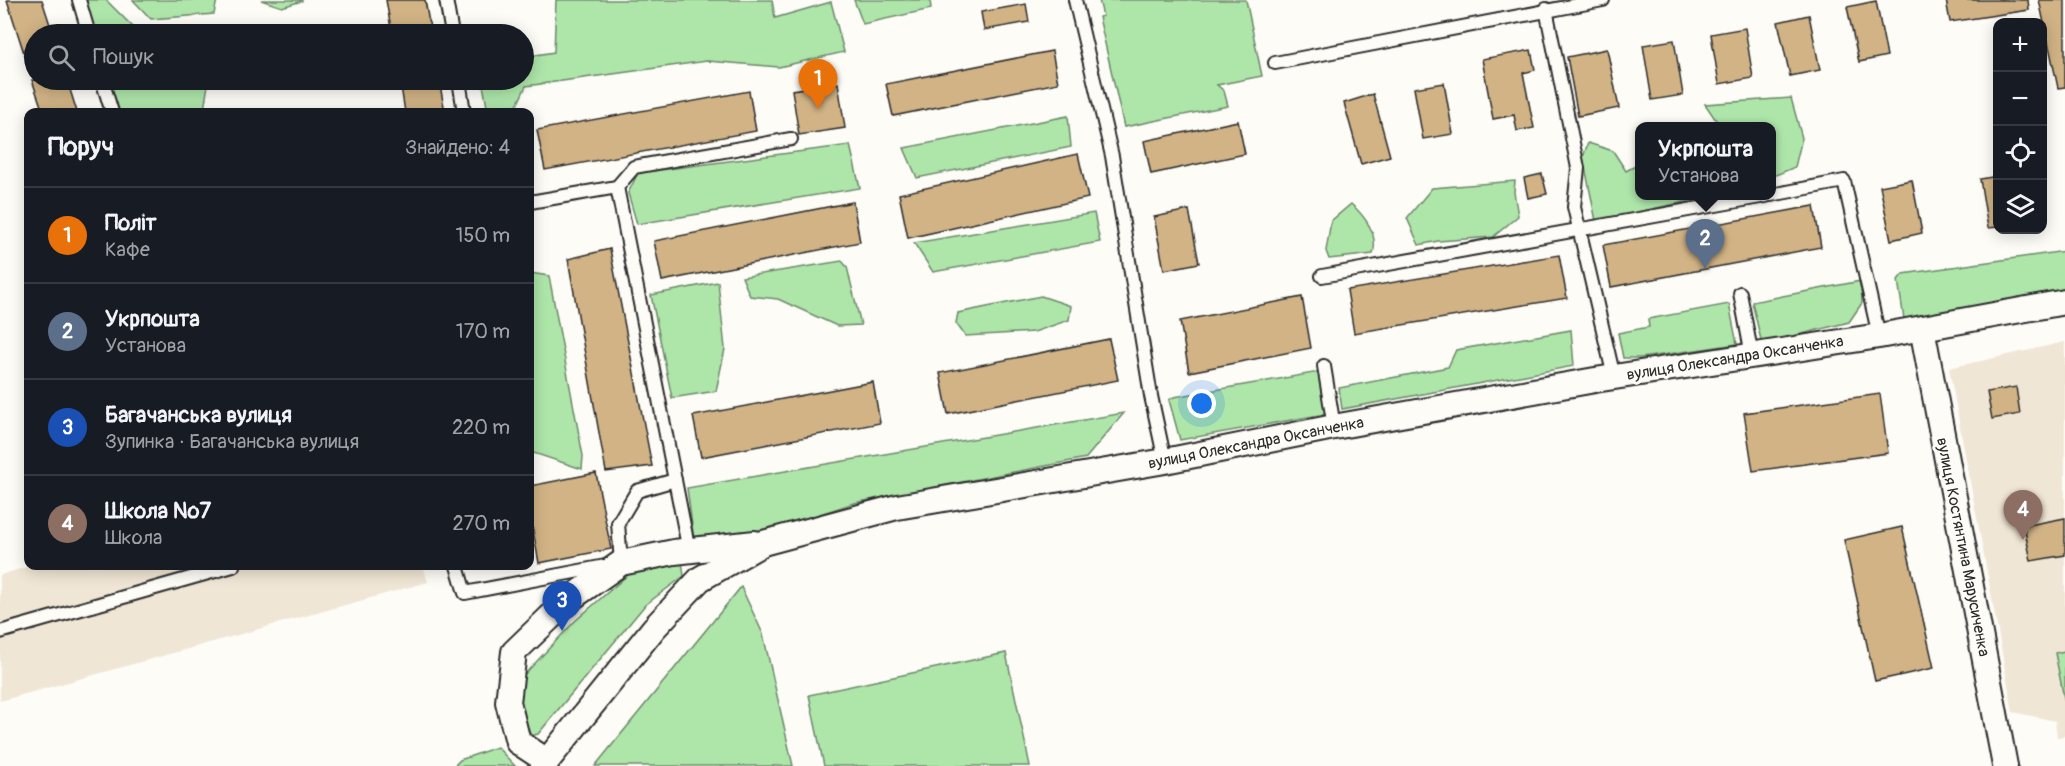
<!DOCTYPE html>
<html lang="uk">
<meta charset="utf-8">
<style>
:root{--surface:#171b24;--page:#20242c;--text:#f1f3f6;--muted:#9ea1a6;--line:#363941;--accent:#1a73e8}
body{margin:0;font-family:Pangolin,sans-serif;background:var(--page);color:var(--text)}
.controls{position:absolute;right:18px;top:18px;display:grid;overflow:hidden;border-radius:12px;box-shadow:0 3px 15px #0003}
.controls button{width:54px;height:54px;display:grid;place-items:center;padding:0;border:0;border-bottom:2px solid var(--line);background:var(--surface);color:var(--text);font:30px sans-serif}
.you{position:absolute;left:1202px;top:404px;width:21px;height:21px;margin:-15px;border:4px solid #fff;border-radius:50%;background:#1a73e8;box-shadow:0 0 0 9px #1a73e833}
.badge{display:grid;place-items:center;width:39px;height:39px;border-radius:50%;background:var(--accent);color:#fff;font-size:20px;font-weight:700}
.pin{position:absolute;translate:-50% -50px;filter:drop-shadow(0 2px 3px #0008)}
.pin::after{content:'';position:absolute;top:32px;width:21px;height:18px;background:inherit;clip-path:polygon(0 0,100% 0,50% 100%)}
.popup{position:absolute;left:1635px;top:122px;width:141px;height:78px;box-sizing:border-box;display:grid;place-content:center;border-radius:12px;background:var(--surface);filter:drop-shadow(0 2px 4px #0005);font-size:20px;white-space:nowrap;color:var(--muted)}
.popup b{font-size:22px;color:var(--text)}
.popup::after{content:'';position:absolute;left:50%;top:100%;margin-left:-12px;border:12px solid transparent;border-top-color:var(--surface)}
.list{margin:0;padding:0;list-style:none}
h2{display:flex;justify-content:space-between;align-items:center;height:78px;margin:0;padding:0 24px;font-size:26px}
h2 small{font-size:20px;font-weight:400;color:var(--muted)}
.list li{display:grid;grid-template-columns:39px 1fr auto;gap:18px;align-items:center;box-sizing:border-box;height:96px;padding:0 24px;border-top:2px solid var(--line)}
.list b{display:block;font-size:22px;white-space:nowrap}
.list p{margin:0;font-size:20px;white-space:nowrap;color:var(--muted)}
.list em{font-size:20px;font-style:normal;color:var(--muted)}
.icon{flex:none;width:33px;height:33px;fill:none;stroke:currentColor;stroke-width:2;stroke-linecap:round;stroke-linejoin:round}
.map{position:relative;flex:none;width:2065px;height:766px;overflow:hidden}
.search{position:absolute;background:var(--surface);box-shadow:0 3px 15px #0003;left:24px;top:24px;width:510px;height:66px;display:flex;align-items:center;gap:15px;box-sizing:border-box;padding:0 21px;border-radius:33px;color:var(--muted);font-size:22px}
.panel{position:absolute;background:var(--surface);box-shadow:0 3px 15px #0003;left:24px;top:108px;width:510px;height:462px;border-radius:12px}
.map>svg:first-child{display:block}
.built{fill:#f0e6d5}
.green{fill:#aee6aa;stroke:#6c886a;stroke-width:1.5}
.building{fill:#d1b385;stroke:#2b2b2b;stroke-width:1.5}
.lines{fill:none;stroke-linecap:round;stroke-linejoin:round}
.lane-casing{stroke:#2b2b2b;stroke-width:16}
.street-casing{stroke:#2b2b2b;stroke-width:28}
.lane{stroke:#fdfcf7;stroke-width:12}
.street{stroke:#fdfcf7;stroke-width:24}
.labels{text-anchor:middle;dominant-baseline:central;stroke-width:6;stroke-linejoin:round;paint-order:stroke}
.street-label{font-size:16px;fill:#2b2b2b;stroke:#fdfcf7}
</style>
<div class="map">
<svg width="2065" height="766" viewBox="0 0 2065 766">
<rect width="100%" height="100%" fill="#fdfcf7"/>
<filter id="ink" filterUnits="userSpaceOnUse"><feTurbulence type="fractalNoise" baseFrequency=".0167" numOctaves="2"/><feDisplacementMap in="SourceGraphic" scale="12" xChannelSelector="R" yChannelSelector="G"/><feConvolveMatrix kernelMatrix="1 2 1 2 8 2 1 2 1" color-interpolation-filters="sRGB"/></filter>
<g filter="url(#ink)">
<g class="built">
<polygon points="2065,342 2065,736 2057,737 2055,721 2013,712 1949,368"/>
<polygon points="30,566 423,566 428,582 0,701 0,575"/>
</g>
<g class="green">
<polygon points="86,0 106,0 140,34 143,34 96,34"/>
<polygon points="133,0 217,0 214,14 151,19"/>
<polygon points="261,0 302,0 302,1 282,7"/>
<polygon points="556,0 772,0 775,18 831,2 844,52 779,67 707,61 526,86 514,112 488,112 482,80 524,80 524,57 554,52"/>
<polygon points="854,0 930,0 931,9 863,24"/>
<polygon points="1099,0 1246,0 1262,76 1217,85 1224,91 1228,106 1124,127 1099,17 1103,16"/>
<polygon points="109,80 198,80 208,85 204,109 200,112 119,112"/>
<polygon points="1791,98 1802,138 1795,167 1771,177 1771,127 1720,126 1705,104"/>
<polygon points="1068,116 1071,147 917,178 904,148"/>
<polygon points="1588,143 1613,151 1626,171 1639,164 1639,196 1712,196 1596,221 1583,157"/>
<polygon points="850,145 860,188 637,224 628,193 638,173"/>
<polygon points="1515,181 1514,192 1518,216 1493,237 1438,241 1419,245 1407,218 1432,188"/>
<path d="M1351,204C1365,216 1379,235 1373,254L1329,259L1326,251L1331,221Z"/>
<polygon points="1094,213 1100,242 933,272 914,243"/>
<polygon points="2065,251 2065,289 1904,319 1898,280 1903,274"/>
<polygon points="842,261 847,267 861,325 837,326 778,299 750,296 742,277"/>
<polygon points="530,273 549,276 583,456 582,469 534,453 530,456"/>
<polygon points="1861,281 1862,303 1849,322 1762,344 1752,302"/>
<polygon points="718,282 725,349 716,391 672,398 651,295"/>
<polygon points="1041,296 1071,306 1069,320 1034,332 965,336 956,323 958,313"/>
<polygon points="1729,304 1737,344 1641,358 1623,358 1618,333 1649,327 1648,319"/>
<polygon points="1571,330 1574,366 1342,409 1339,388 1448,367 1456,350"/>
<polygon points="1319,372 1325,414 1180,440 1169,400 1174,397"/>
<polygon points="1124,413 1086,458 854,503 749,537 694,540 687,488"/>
<polygon points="682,561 684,576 645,605 538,734 526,737 516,703 519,680 575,621 631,572"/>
<polygon points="741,587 763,634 793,766 595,766"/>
<polygon points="2065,651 2065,703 2055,653"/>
<polygon points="1006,653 1030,766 824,766 809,695"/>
<polygon points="497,747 515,766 454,766 460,760"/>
</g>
<g class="building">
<polygon points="7,0 42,0 53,34 34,34 34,75 31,75"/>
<polygon points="386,0 425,0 431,34 392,34"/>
<polygon points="1946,0 2028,0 2029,10 1950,22"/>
<polygon points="2039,0 2065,0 2065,87 2058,88"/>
<polygon points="1876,1 1887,56 1859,62 1847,7"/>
<polygon points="1026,4 1029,22 984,30 981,12"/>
<polygon points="1809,15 1820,70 1790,76 1778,22"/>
<polygon points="1745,28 1753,78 1719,84 1711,34"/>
<polygon points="1674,40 1683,95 1652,100 1643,45"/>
<polygon points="1607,49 1619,108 1578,116 1567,57"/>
<polygon points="1531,50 1535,70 1523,73 1534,128 1517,131 1514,115 1493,119 1482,59"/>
<polygon points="1052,51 1058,83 893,116 886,84"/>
<polygon points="32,80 67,80 77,112 43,112"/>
<polygon points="400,80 439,80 445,112 405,112"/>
<polygon points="838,83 845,128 799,135 792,90"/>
<polygon points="1444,83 1453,134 1423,139 1414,88"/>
<polygon points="749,91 756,131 545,170 537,130"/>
<polygon points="1373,94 1390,156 1361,164 1344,103"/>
<polygon points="1238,121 1245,154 1151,174 1144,141"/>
<polygon points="1078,154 1088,198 908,238 899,194"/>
<polygon points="1542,174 1547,194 1528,198 1524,178"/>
<polygon points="1998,176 1998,227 1988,228 1980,179"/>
<polygon points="1912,180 1922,233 1891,240 1880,186"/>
<polygon points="853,202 860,242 662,281 654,241"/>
<polygon points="1814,206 1821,247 1611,287 1603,245"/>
<polygon points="1189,210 1199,263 1164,270 1154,217"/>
<polygon points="610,249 652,466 606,472 568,259"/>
<polygon points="1559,255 1567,298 1354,333 1347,290"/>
<polygon points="1302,297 1311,348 1189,372 1180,321"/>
<polygon points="1109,339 1118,380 948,414 940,373"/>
<polygon points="873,382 880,423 701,457 693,416"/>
<polygon points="2016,387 2020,414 1992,419 1987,392"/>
<polygon points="1880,394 1888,453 1753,471 1744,413"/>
<polygon points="596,473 611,549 539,563 530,514 530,486"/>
<polygon points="2065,518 2065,555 2031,561 2024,526"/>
<polygon points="1902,527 1934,668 1875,681 1844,540"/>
</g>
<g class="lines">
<defs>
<g id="lane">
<polyline points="79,0 89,34"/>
<polyline points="446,0 452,34"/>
<polyline points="1075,0 1112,156 1151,396 1165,461"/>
<polyline points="1546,9 1578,168 1574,207 1614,377"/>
<polyline points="1275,63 1603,0"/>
<polyline points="102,80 112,112"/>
<polyline points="459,80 464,112"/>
<polyline points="617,187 634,167 791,139"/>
<polyline points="1771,195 1844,181 1879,336"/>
<polyline points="530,202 617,187 689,551"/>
<polyline points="1322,276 1766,196"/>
<polyline points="1740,293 1752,356"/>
<polyline points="1324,366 1334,427"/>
<polyline points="457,566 465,593 621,563 618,523 637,491 675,480"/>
<polyline points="0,632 233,566"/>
</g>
<g id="street">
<polyline points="1922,328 2005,766"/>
<polyline points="547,761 518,742 508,702 514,652 567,601 621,563 674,552 755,543"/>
<polyline points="543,766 654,628 700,579 763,543 897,507 1165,461 1334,427 1595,380 1879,336 2065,302"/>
</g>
</defs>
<use href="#lane" class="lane-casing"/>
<use href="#street" class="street-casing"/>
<use href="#lane" class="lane"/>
<use href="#street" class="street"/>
</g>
</g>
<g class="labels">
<g class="street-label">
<text transform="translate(1735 358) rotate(-9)">вулиця Олександра Оксанченка</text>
<text transform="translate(1256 443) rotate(-11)">вулиця Олександра Оксанченка</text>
<text transform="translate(1963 547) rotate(79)">вулиця Костянтина Марусиченка</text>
</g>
</g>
</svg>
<div class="controls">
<button>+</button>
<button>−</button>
<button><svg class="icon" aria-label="locate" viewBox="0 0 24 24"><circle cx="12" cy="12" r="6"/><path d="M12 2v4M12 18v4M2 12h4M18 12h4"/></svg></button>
<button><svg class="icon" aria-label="layers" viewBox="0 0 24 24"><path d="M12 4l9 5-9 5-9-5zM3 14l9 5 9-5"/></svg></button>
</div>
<div class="you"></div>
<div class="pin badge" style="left:818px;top:109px;background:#e8710a">1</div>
<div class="pin badge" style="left:1705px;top:269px;background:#5c6f8a">2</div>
<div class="popup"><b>Укрпошта</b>Установа</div>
<div class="pin badge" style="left:562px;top:631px;background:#1a4fb4">3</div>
<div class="pin badge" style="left:2023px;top:540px;background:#8d6e63">4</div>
<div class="search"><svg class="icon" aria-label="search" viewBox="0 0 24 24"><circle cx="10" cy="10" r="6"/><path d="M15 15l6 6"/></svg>Пошук</div>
<section class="panel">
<h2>Поруч<small>Знайдено: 4</small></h2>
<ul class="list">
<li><span class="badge" style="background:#e8710a">1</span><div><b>Політ</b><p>Кафе</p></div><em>150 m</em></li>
<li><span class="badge" style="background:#5c6f8a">2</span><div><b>Укрпошта</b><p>Установа</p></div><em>170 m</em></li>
<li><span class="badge" style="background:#1a4fb4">3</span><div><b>Багачанська вулиця</b><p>Зупинка · Багачанська вулиця</p></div><em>220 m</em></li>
<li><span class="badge" style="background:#8d6e63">4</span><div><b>Школа №7</b><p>Школа</p></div><em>270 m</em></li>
</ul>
</section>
</div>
